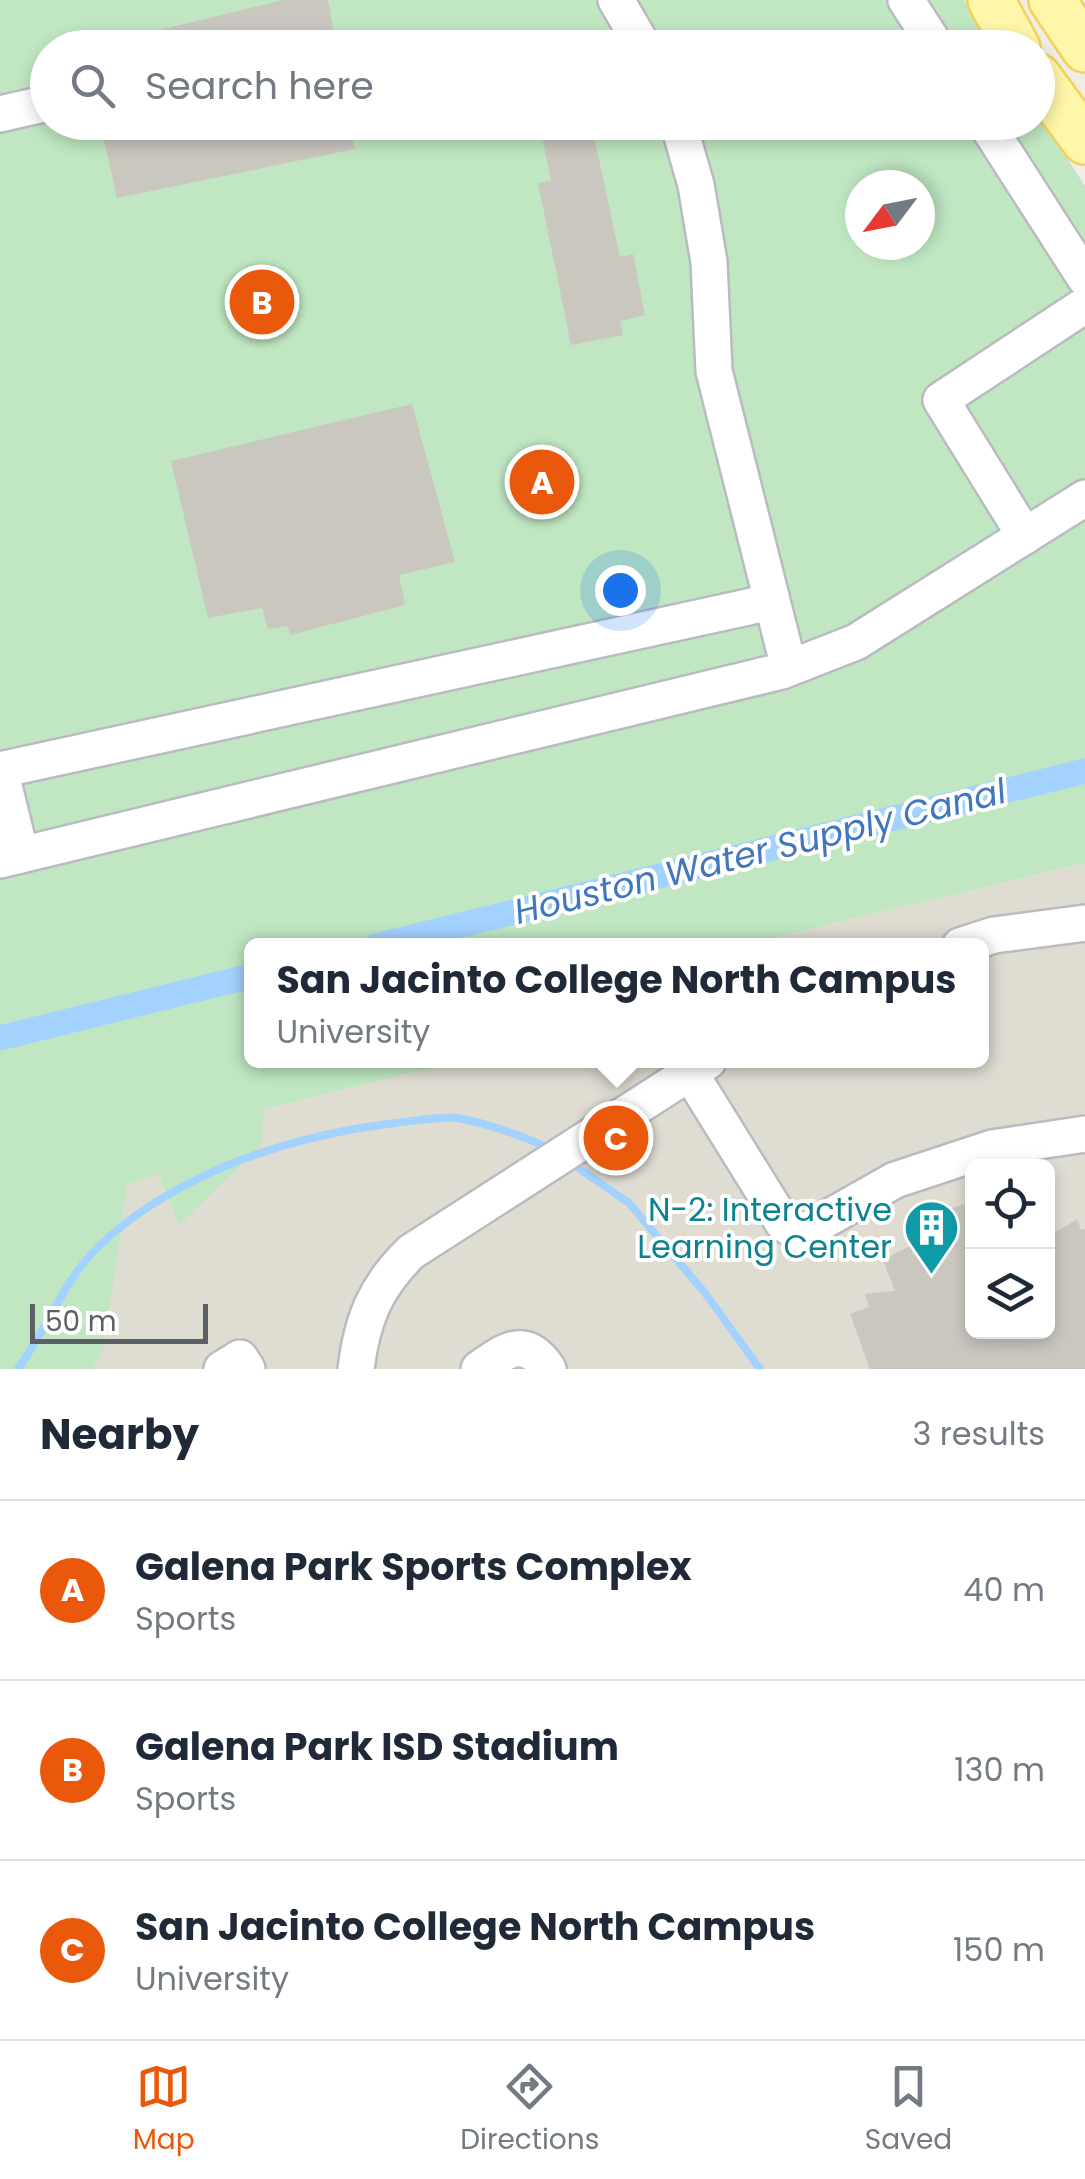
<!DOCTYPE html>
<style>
:root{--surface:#fff;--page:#f6f6f7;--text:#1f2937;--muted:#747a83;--line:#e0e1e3;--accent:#ea580c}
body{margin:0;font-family:Poppins,sans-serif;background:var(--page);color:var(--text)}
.controls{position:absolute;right:30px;bottom:30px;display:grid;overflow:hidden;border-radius:15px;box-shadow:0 5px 15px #0003}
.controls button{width:90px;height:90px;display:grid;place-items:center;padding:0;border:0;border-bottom:2px solid var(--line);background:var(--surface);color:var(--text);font:50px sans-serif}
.compass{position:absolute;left:845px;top:170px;width:90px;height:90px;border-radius:50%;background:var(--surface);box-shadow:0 5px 15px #0003;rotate:238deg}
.scale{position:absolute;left:30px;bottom:25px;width:178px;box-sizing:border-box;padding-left:10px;border:5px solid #5c5f65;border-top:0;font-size:28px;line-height:35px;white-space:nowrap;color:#5c5f65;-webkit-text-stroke:8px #fff;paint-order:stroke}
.you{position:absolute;left:620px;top:590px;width:35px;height:35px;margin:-25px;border:8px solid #fff;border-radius:50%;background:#1a73e8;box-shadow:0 0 0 15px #1a73e833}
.badge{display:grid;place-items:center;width:65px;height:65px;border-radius:50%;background:var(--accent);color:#fff;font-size:32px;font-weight:700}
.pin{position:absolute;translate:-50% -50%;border:5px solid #fff;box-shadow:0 2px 10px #0006}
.popup{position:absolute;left:244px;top:938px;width:745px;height:130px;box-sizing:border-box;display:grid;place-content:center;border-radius:15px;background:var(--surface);filter:drop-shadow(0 2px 8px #0005);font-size:32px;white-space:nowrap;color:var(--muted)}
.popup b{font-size:38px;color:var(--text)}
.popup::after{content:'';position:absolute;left:50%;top:100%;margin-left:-20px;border:20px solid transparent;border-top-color:var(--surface)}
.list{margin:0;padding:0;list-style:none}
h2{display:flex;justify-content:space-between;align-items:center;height:130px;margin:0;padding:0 40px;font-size:42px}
h2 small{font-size:32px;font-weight:400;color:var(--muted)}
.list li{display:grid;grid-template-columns:65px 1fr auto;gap:30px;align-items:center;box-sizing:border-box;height:180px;padding:0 40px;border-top:2px solid var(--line)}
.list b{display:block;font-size:38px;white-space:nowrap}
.list p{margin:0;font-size:32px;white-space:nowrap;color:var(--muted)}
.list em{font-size:32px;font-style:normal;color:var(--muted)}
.icon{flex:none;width:55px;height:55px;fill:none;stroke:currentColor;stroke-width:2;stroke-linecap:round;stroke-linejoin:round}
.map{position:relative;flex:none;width:1085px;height:1369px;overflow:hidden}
.search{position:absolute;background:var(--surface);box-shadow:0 5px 15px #0003;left:30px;right:30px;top:30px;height:110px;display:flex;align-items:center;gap:25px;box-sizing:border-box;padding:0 35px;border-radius:55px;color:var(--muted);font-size:38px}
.sheet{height:670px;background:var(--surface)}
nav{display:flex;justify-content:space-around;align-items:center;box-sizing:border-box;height:140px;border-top:2px solid var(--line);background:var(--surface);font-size:28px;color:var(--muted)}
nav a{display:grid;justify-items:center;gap:5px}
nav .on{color:var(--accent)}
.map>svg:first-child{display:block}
.education{fill:#dfdcd2;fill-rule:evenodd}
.green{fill:#c0e7c2;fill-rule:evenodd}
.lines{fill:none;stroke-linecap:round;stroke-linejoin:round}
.stream{stroke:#a4d2ff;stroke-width:8}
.canal{stroke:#a4d2ff;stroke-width:25}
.building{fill:#cac7c1}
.minor-casing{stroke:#b9bbc0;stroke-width:40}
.major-casing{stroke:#f4d158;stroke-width:50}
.minor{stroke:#fff;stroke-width:35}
.major{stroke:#fff6a9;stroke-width:45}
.labels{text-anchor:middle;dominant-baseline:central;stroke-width:8;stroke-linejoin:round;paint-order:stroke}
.culture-label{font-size:32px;fill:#0d838f;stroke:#fff;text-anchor:end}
.water-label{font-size:35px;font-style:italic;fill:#4177bc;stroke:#fff}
</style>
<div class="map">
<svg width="1085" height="1369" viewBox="0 0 1085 1369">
<rect width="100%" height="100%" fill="#efede4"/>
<path class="education" d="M1085,863V1369H0V1174L460,1061L981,1060V946L744,945ZM972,1166H1048V1332H972Z"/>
<path class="green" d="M0,0H964L995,47L48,48V122H1038V113L1085,186V863L744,945L251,946V1060L460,1061L264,1109L261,1145L179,1225L159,1174L127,1184L104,1347L92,1369H0ZM860,185H920V245H860Z"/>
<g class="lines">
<g class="stream">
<polyline points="571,1163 629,1203 705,1293 760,1369"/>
<path d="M18,1369C45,1331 65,1279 97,1248C174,1173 292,1135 396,1123C415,1121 438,1116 457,1118C482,1122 529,1137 550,1150"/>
</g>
<g class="canal">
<polyline points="376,946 1085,771"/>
<polyline points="0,1038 251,976"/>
</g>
</g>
<g class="building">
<polygon points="283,0 328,0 337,48 85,48"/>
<polygon points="100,122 350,122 355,149 117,198"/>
<polygon points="564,122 591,122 620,257 633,254 645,315 620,321 623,335 571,345 538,183 551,181 540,127"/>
<polygon points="412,404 455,562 399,575 405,605 290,635 288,626 268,629 262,608 208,618 171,461"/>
<polygon points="972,1201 972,1332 1048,1332 1048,1224 1052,1234 1077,1219 1081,1230 1085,1229 1085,1369 870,1369 850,1314 869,1307 865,1294 895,1291 883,1260 933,1234 927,1217"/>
</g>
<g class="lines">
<defs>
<g id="minor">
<polyline points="616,0 644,48"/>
<polyline points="906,0 937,48"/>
<polyline points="0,114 48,103"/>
<polyline points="678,122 696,185 709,262 714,371 789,668"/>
<polyline points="985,122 1085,278"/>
<polyline points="1025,536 941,400 1085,305"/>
<polyline points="21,855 0,770 771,602"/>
<polyline points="0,860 782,671 856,642 1085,498"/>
<polyline points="960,946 994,935 1085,923"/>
<polyline points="690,1073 783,1223 800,1234 895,1180 992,1148 1085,1134"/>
<polyline points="222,1369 240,1358 247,1369"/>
<path d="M356,1369C362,1320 375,1287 411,1252L708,1061"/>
<path d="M479,1369C506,1350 526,1335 548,1369"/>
</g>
<g id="major">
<polyline points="991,0 1017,48"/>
<polyline points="1052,0 1085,49"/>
<polyline points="1038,77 1085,141"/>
</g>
</defs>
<use href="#minor" class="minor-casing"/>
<use href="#major" class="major-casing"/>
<use href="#minor" class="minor"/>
<use href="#major" class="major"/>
</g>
<defs>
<symbol id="building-pin" viewBox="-11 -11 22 30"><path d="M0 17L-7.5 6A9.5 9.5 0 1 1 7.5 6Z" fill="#0f9aa8" stroke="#fff"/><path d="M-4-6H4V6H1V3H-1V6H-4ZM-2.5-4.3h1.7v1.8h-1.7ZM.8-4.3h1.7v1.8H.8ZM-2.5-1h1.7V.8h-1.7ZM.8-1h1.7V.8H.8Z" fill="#fff"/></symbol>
</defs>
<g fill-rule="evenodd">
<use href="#building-pin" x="900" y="1196" width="63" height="86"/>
</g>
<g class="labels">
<g class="culture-label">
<text x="892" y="1209">N-2: Interactive<tspan x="892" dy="37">Learning Center</tspan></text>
</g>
<g class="water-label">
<text transform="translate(760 851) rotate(-14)">Houston Water Supply Canal</text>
</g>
</g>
</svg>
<div class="controls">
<button><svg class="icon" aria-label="locate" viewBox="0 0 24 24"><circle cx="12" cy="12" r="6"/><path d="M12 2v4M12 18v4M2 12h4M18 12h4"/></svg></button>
<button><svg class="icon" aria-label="layers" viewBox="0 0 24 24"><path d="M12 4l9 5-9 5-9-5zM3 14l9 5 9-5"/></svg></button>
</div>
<svg class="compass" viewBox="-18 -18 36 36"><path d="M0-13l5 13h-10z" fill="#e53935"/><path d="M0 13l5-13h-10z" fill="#747a83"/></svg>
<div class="scale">50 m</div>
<div class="you"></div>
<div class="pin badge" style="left:542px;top:482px">A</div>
<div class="pin badge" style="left:262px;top:302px">B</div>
<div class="pin badge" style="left:616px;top:1138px">C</div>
<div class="popup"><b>San Jacinto College North Campus</b>University</div>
<div class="search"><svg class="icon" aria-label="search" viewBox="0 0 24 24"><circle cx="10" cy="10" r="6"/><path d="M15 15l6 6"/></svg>Search here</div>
</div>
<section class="sheet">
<h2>Nearby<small>3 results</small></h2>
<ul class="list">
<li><span class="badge">A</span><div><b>Galena Park Sports Complex</b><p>Sports</p></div><em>40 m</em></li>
<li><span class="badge">B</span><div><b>Galena Park ISD Stadium</b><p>Sports</p></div><em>130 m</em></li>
<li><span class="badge">C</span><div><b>San Jacinto College North Campus</b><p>University</p></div><em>150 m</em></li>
</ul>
</section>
<nav>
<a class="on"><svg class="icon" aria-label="map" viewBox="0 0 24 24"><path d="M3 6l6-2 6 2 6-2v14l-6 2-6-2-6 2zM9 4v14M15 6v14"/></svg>Map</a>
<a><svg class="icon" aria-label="directions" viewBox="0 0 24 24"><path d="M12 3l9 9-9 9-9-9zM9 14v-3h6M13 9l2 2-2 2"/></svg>Directions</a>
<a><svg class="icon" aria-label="saved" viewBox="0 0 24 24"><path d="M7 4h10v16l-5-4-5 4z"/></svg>Saved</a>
</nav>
